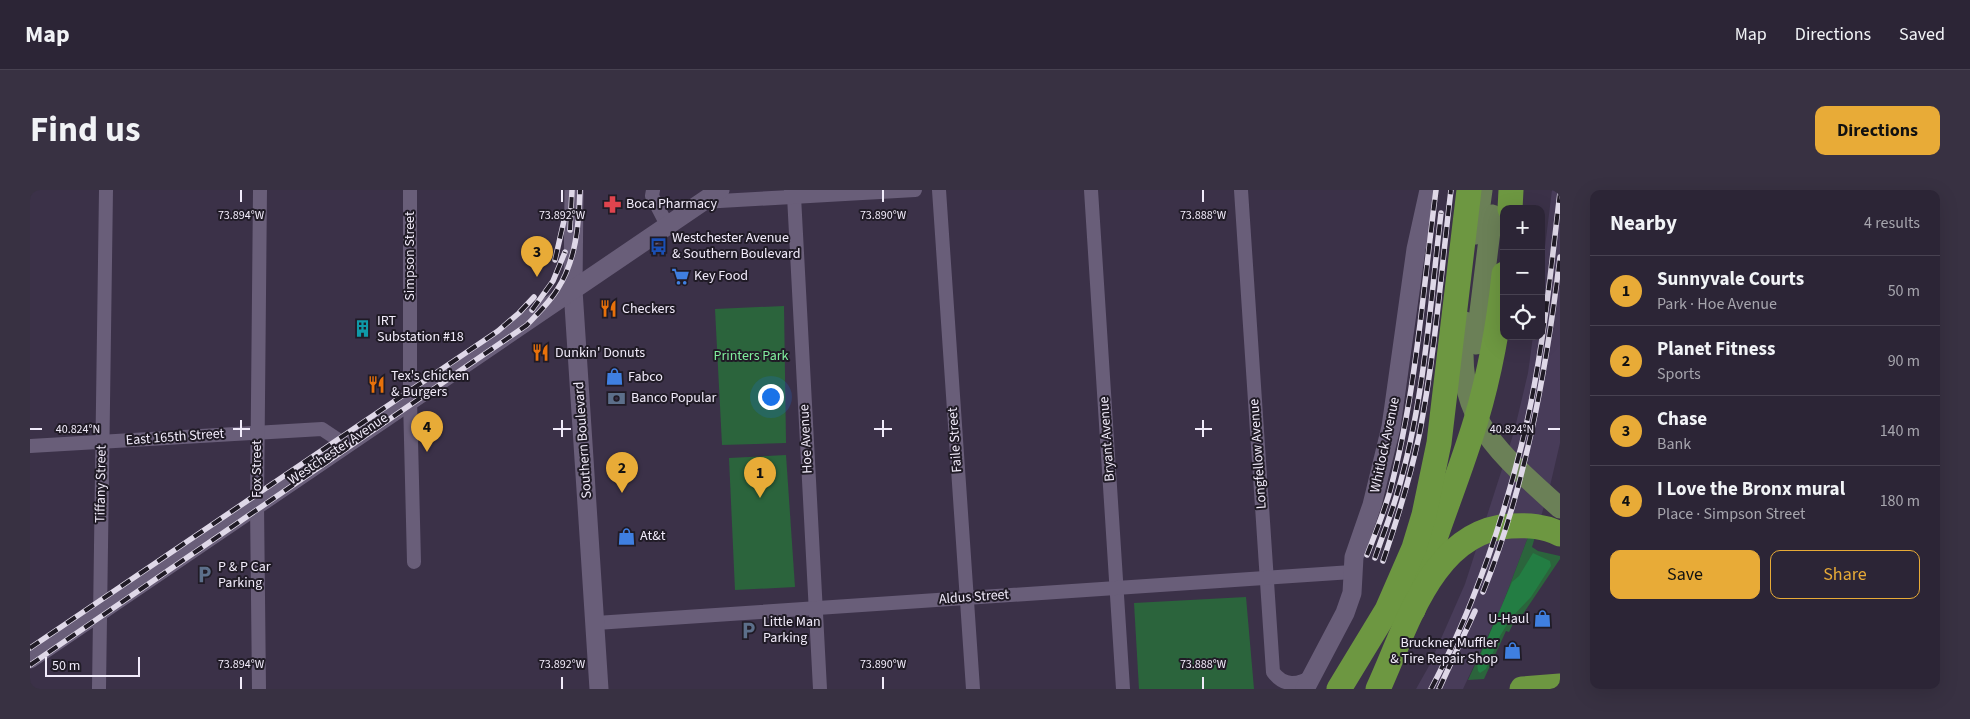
<!DOCTYPE html>
<meta charset="utf-8">
<style>
:root{--surface:#2c2536;--page:#383142;--text:#f1f3f6;--muted:#a6a5ad;--line:#484251;--accent:#e8ab37}
body{margin:0;font-family:"Source Sans 3",sans-serif;background:var(--page);color:var(--text)}
.controls{position:absolute;right:15px;top:15px;display:grid;overflow:hidden;border-radius:10px;box-shadow:0 5px 20px #0002}
.controls button{width:45px;height:45px;display:grid;place-items:center;padding:0;border:0;border-bottom:1px solid var(--line);background:var(--surface);color:var(--text);font:25px sans-serif}
.scale{position:absolute;left:15px;bottom:12px;width:95px;box-sizing:border-box;padding-left:5px;border:2px solid #f1ebfa;border-top:0;font-size:14px;line-height:18px;white-space:nowrap;color:#f1ebfa;-webkit-text-stroke:4px #201b26;paint-order:stroke}
.you{position:absolute;left:740px;top:206px;width:18px;height:18px;margin:-12px;border:4px solid #fff;border-radius:50%;background:#1a73e8;box-shadow:0 0 0 8px #1a73e833}
.badge{display:grid;place-items:center;width:32px;height:32px;border-radius:50%;background:var(--accent);color:#111;font-size:16px;font-weight:700}
.pin{position:absolute;translate:-50% -41px;filter:drop-shadow(0 1px 2px #0008)}
.pin::after{content:'';position:absolute;top:26px;width:18px;height:15px;background:inherit;clip-path:polygon(0 0,100% 0,50% 100%)}
.list{margin:0;padding:0;list-style:none}
h2{display:flex;justify-content:space-between;align-items:center;height:65px;margin:0;padding:0 20px;font-size:21px}
h2 small{font-size:16px;font-weight:400;color:var(--muted)}
.list li{display:grid;grid-template-columns:32px 1fr auto;gap:15px;align-items:center;box-sizing:border-box;height:70px;padding:0 20px;border-top:1px solid var(--line)}
.list b{display:block;font-size:19px;white-space:nowrap}
.list p{margin:0;font-size:16px;white-space:nowrap;color:var(--muted)}
.list em{font-size:16px;font-style:normal;color:var(--muted)}
.actions{display:flex;gap:10px;padding:15px 20px}
.actions a{flex:1;padding:11px 0;border:1px solid var(--accent);border-radius:10px;text-align:center;font-size:18px;color:var(--accent)}
.actions .main{background:var(--accent);color:#111}
.icon{flex:none;width:28px;height:28px;fill:none;stroke:currentColor;stroke-width:2;stroke-linecap:round;stroke-linejoin:round}
.map{position:relative;flex:none;width:1530px;height:499px;overflow:hidden;border-radius:10px}
header{display:flex;align-items:center;gap:30px;box-sizing:border-box;height:70px;padding:0 25px;background:var(--surface);border-bottom:1px solid var(--line)}
header strong{font-size:24px}
nav{display:flex;gap:28px;margin-inline-start:auto;font-size:18px}
.intro{display:flex;align-items:center;justify-content:space-between;box-sizing:border-box;height:120px;padding:0 30px}
h1{margin:0;font-size:35px}
.button{padding:12px 22px;border-radius:10px;background:var(--accent);color:#111;font-size:18px;font-weight:700}
main{display:flex;gap:30px;padding:0 30px}
aside{flex:1;background:var(--surface);border-radius:10px;box-shadow:0 5px 20px #0002}
.map>svg:first-child{display:block}
.built{fill:#483c59}
.green{fill:#2b643c}
.forest{fill:#237d43}
.lines{fill:none;stroke-linecap:round;stroke-linejoin:round}
.minor{stroke:#695e79;stroke-width:14}
.secondary{stroke:#695e79;stroke-width:19}
.primary{stroke:#6b8057;stroke-width:21}
.motorway{stroke:#6d9741;stroke-width:25}
.rail-casing{stroke:#dfd8e8;stroke-width:5.5}
.rail{stroke:#201b26;stroke-width:4;stroke-dasharray:11;stroke-linecap:butt}
.ticks{fill:none;stroke:#f1ebfa;stroke-width:2}
.labels{text-anchor:middle;dominant-baseline:central;stroke-width:4;stroke-linejoin:round;paint-order:stroke}
.poi-label{font-size:14px;fill:#f1ebfa;stroke:#201b26;text-anchor:start}
.street-label{font-size:14px;fill:#f1ebfa;stroke:#201b26}
.park-label{font-size:14px;fill:#81f09f;stroke:#201b26}
.ticks-label{font-size:12px;text-anchor:middle;fill:#f1ebfa;stroke:#201b26;stroke-width:4;stroke-linejoin:round;paint-order:stroke}
</style>
<header>
<strong>Map</strong>
<nav><a>Map</a><a>Directions</a><a>Saved</a></nav>
</header>
<div class="intro"><h1>Find us</h1><a class="button">Directions</a></div>
<main>
<div class="map">
<svg width="1530" height="499" viewBox="0 0 1530 499">
<rect width="100%" height="100%" fill="#3b3148"/>
<polygon class="built" points="1522,0 1530,0 1530,253 1520,296 1505,347 1498,347 1471,418 1433,499 1386,499 1399,476 1435,394 1484,242 1498,183 1503,146 1511,146 1511,89"/>
<g class="green">
<polygon points="754,116 756,253 692,255 685,119"/>
<polygon points="756,265 765,397 705,400 699,268"/>
<polygon points="1498,347 1505,347 1502,357 1508,361 1530,366 1530,369 1493,424 1487,426 1479,442 1476,441 1454,489 1438,490 1471,418"/>
<polygon points="1216,407 1224,499 1109,499 1104,413"/>
</g>
<polygon class="forest" points="1503,363 1520,371 1521,376 1501,407 1481,428 1470,446 1456,479 1450,483 1448,481 1447,473 1482,392 1489,386"/>
<g class="lines">
<g class="minor">
<polyline points="380,0 380,209 384,372"/>
<polyline points="623,0 622,6 637,35"/>
<polyline points="761,0 764,6 790,499"/>
<polyline points="909,0 943,499"/>
<polyline points="1061,0 1093,499"/>
<path d="M1211,0L1243,482C1254,497 1268,495 1283,486"/>
<polyline points="672,12 885,0"/>
<polyline points="0,256 292,239 316,255"/>
<polyline points="566,433 1322,382"/>
<polyline points="69,499 76,0"/>
<polyline points="229,499 227,314 230,0"/>
</g>
<g class="secondary">
<polyline points="544,0 543,100 569,499"/>
<polyline points="0,469 690,0"/>
<polyline points="1275,499 1315,423 1322,403 1324,367 1342,315 1361,237 1386,59 1399,0"/>
</g>
<g class="primary">
<polyline points="1446,44 1452,0"/>
<path d="M1435,132C1423,228 1465,259 1530,318"/>
<polyline points="1446,154 1462,25"/>
</g>
<g class="motorway">
<polyline points="1480,19 1481,0"/>
<path d="M1383,420C1399,355 1427,294 1446,230C1460,183 1469,133 1474,84"/>
<polyline points="1309,499 1357,420 1384,358 1394,325 1409,253 1439,0"/>
<path d="M1348,499C1376,439 1402,340 1481,336C1499,335 1514,336 1530,344"/>
<polyline points="1492,499 1530,496"/>
</g>
<defs>
<g id="rail">
<polyline points="540,40 542,0"/>
<polyline points="525,70 535,26"/>
<polyline points="502,120 523,91 535,62"/>
<path d="M1337,365C1345,344 1354,322 1360,301C1386,203 1393,100 1406,0"/>
<path d="M1345,368C1352,347 1361,325 1367,304C1394,214 1400,116 1411,23"/>
<path d="M1353,371C1367,330 1380,289 1389,246C1405,165 1411,82 1421,0"/>
<path d="M1453,402C1496,295 1516,182 1530,67"/>
<polyline points="0,458 468,141 489,123 504,107"/>
<path d="M0,475L497,135C507,124 519,113 527,100C546,71 549,34 550,0"/>
<path d="M1401,499C1441,423 1470,341 1491,257C1512,174 1520,87 1530,2"/>
<polyline points="1409,499 1445,421"/>
</g>
</defs>
<use href="#rail" class="rail-casing"/>
<use href="#rail" class="rail"/>
</g>
<path class="ticks" d="M211,0V12M532,0V12M853,0V12M1173,0V12M211,230V247M532,230V247M853,230V247M1173,230V247M0,239H12M203,239H220M523,239H541M844,239H862M1165,239H1182M1518,239H1530M211,487V499M532,487V499M853,487V499M1173,487V499"/>
<defs>
<symbol id="pharmacy-bare" viewBox="-9 -9 18 18"><path d="M-2-6h4v4h4v4h-4v4h-4v-4h-4v-4h4Z" fill="#e0444e" stroke="#201b26" stroke-width="2.5" paint-order="stroke"/></symbol>
<symbol id="bus-bare" viewBox="-9 -9 18 18"><path d="M-5-6H5V4H4V6H2V4H-2V6H-4V4H-5ZM-3.5-4V0h7V-4ZM-3.5 1.2v1.5H-2V1.2ZM2 1.2v1.5H3.5V1.2Z" fill="#1a4fb4" stroke="#201b26" stroke-width="2.5" paint-order="stroke"/></symbol>
<symbol id="supermarket-bare" viewBox="-9 -9 18 18"><path d="M-6-5.5h2.5l.6 2H6L4.5 2H-2.5L-4.4-4H-6ZM-1.5 3.2a1.3 1.3 0 1 0 .1 0ZM3 3.2a1.3 1.3 0 1 0 .1 0Z" fill="#3f7fe0" stroke="#201b26" stroke-width="2.5" paint-order="stroke"/></symbol>
<symbol id="restaurant-bare" viewBox="-9 -9 18 18"><path d="M-5-6h1v4h1v-4h1v4h1v-4h1v5L-1.5 .5V6h-2V.5L-5-1ZM5-6V6H3V1.5H1.5Q1.5-4 5-6Z" fill="#e8710a" stroke="#201b26" stroke-width="2.5" paint-order="stroke"/></symbol>
<symbol id="building-bare" viewBox="-9 -9 18 18"><path d="M-4-6H4V6H1V3H-1V6H-4ZM-2.5-4.3h1.7v1.8h-1.7ZM.8-4.3h1.7v1.8H.8ZM-2.5-1h1.7V.8h-1.7ZM.8-1h1.7V.8H.8Z" fill="#0f9aa8" stroke="#201b26" stroke-width="2.5" paint-order="stroke"/></symbol>
<symbol id="shop-bare" viewBox="-9 -9 18 18"><path d="M-5-2.5h2.3a2.7 3.5 0 0 1 5.4 0H5L5.5 6h-11ZM-1.5-2.5h3a1.5 2.3 0 0 0-3 0Z" fill="#3f7fe0" stroke="#201b26" stroke-width="2.5" paint-order="stroke"/></symbol>
<symbol id="bank-bare" viewBox="-9 -9 18 18"><path d="M-6-4H6V4H-6ZM0-2.3a2.3 2.3 0 1 0 0 4.6a2.3 2.3 0 1 0 0-4.6Z" fill="#5c6f8a" stroke="#201b26" stroke-width="2.5" paint-order="stroke"/></symbol>
<symbol id="parking-bare" viewBox="-9 -9 18 18"><path d="M-3.5-5.5H1a3.5 3.5 0 0 1 0 7H-1V5.5H-3.5ZM-1-3.4V-.6H.8a1.4 1.4 0 0 0 0-2.8Z" fill="#5c6f8a" stroke="#201b26" stroke-width="2.5" paint-order="stroke"/></symbol>
</defs>
<g fill-rule="evenodd">
<use href="#pharmacy-bare" x="570" y="2" width="25" height="25"/>
<use href="#bus-bare" x="616" y="44" width="25" height="25"/>
<use href="#supermarket-bare" x="638" y="74" width="25" height="25"/>
<use href="#restaurant-bare" x="566" y="106" width="25" height="25"/>
<use href="#building-bare" x="320" y="126" width="25" height="25"/>
<use href="#restaurant-bare" x="498" y="150" width="25" height="25"/>
<use href="#shop-bare" x="572" y="174" width="25" height="25"/>
<use href="#restaurant-bare" x="334" y="182" width="25" height="25"/>
<use href="#bank-bare" x="574" y="196" width="25" height="25"/>
<use href="#shop-bare" x="584" y="334" width="25" height="25"/>
<use href="#parking-bare" x="162" y="372" width="25" height="25"/>
<use href="#shop-bare" x="1500" y="416" width="25" height="25"/>
<use href="#parking-bare" x="706" y="428" width="25" height="25"/>
<use href="#shop-bare" x="1470" y="448" width="25" height="25"/>
</g>
<g class="labels">
<g class="poi-label">
<text x="596" y="14">Boca Pharmacy</text>
<text x="642" y="48">Westchester Avenue<tspan x="642" dy="16">&amp; Southern Boulevard</tspan></text>
<text x="664" y="86">Key Food</text>
<text x="592" y="119">Checkers</text>
<text x="347" y="131">IRT<tspan x="347" dy="16">Substation #18</tspan></text>
<text x="525" y="163">Dunkin' Donuts</text>
<text x="361" y="186">Tex's Chicken<tspan x="361" dy="16">&amp; Burgers</tspan></text>
<text x="598" y="187">Fabco</text>
<text x="601" y="208">Banco Popular</text>
<text x="610" y="346">At&amp;t</text>
<text x="188" y="377">P &amp; P Car<tspan x="188" dy="16">Parking</tspan></text>
<text x="1499" y="429" text-anchor="end">U-Haul</text>
<text x="733" y="432">Little Man<tspan x="733" dy="16">Parking</tspan></text>
<text x="1468" y="453" text-anchor="end">Bruckner Muffler<tspan x="1468" dy="16">&amp; Tire Repair Shop</tspan></text>
</g>
<g class="street-label">
<text transform="translate(380 66) rotate(-90)">Simpson Street</text>
<text transform="translate(145 247) rotate(-4)">East 165th Street</text>
<text transform="translate(776 249) rotate(-93)">Hoe Avenue</text>
<text transform="translate(1077 249) rotate(-94)">Bryant Avenue</text>
<text transform="translate(553 250) rotate(-94)">Southern Boulevard</text>
<text transform="translate(925 250) rotate(-94)">Faile Street</text>
<text transform="translate(1355 255) rotate(-78)">Whitlock Avenue</text>
<text transform="translate(308 259) rotate(-34)">Westchester Avenue</text>
<text transform="translate(1228 264) rotate(-94)">Longfellow Avenue</text>
<text transform="translate(227 279) rotate(-90)">Fox Street</text>
<text transform="translate(71 294) rotate(-89)">Tiffany Street</text>
<text transform="translate(944 407) rotate(-4)">Aldus Street</text>
</g>
<g class="park-label">
<text x="721" y="166">Printers Park</text>
</g>
</g>
<g class="ticks-label">
<text x="211" y="29">73.894°W</text>
<text x="532" y="29">73.892°W</text>
<text x="853" y="29">73.890°W</text>
<text x="1173" y="29">73.888°W</text>
<text x="48" y="243">40.824°N</text>
<text x="1482" y="243">40.824°N</text>
<text x="211" y="478">73.894°W</text>
<text x="532" y="478">73.892°W</text>
<text x="853" y="478">73.890°W</text>
<text x="1173" y="478">73.888°W</text>
</g>
</svg>
<div class="controls">
<button>+</button>
<button>−</button>
<button><svg class="icon" aria-label="locate" viewBox="0 0 24 24"><circle cx="12" cy="12" r="6"/><path d="M12 2v4M12 18v4M2 12h4M18 12h4"/></svg></button>
</div>
<div class="scale">50 m</div>
<div class="you"></div>
<div class="pin badge" style="left:730px;top:308px">1</div>
<div class="pin badge" style="left:592px;top:303px">2</div>
<div class="pin badge" style="left:507px;top:87px">3</div>
<div class="pin badge" style="left:397px;top:262px">4</div>
</div>
<aside>
<h2>Nearby<small>4 results</small></h2>
<ul class="list">
<li><span class="badge">1</span><div><b>Sunnyvale Courts</b><p>Park · Hoe Avenue</p></div><em>50 m</em></li>
<li><span class="badge">2</span><div><b>Planet Fitness</b><p>Sports</p></div><em>90 m</em></li>
<li><span class="badge">3</span><div><b>Chase</b><p>Bank</p></div><em>140 m</em></li>
<li><span class="badge">4</span><div><b>I Love the Bronx mural</b><p>Place · Simpson Street</p></div><em>180 m</em></li>
</ul>
<div class="actions"><a class="main">Save</a><a>Share</a></div>
</aside>
</main>
